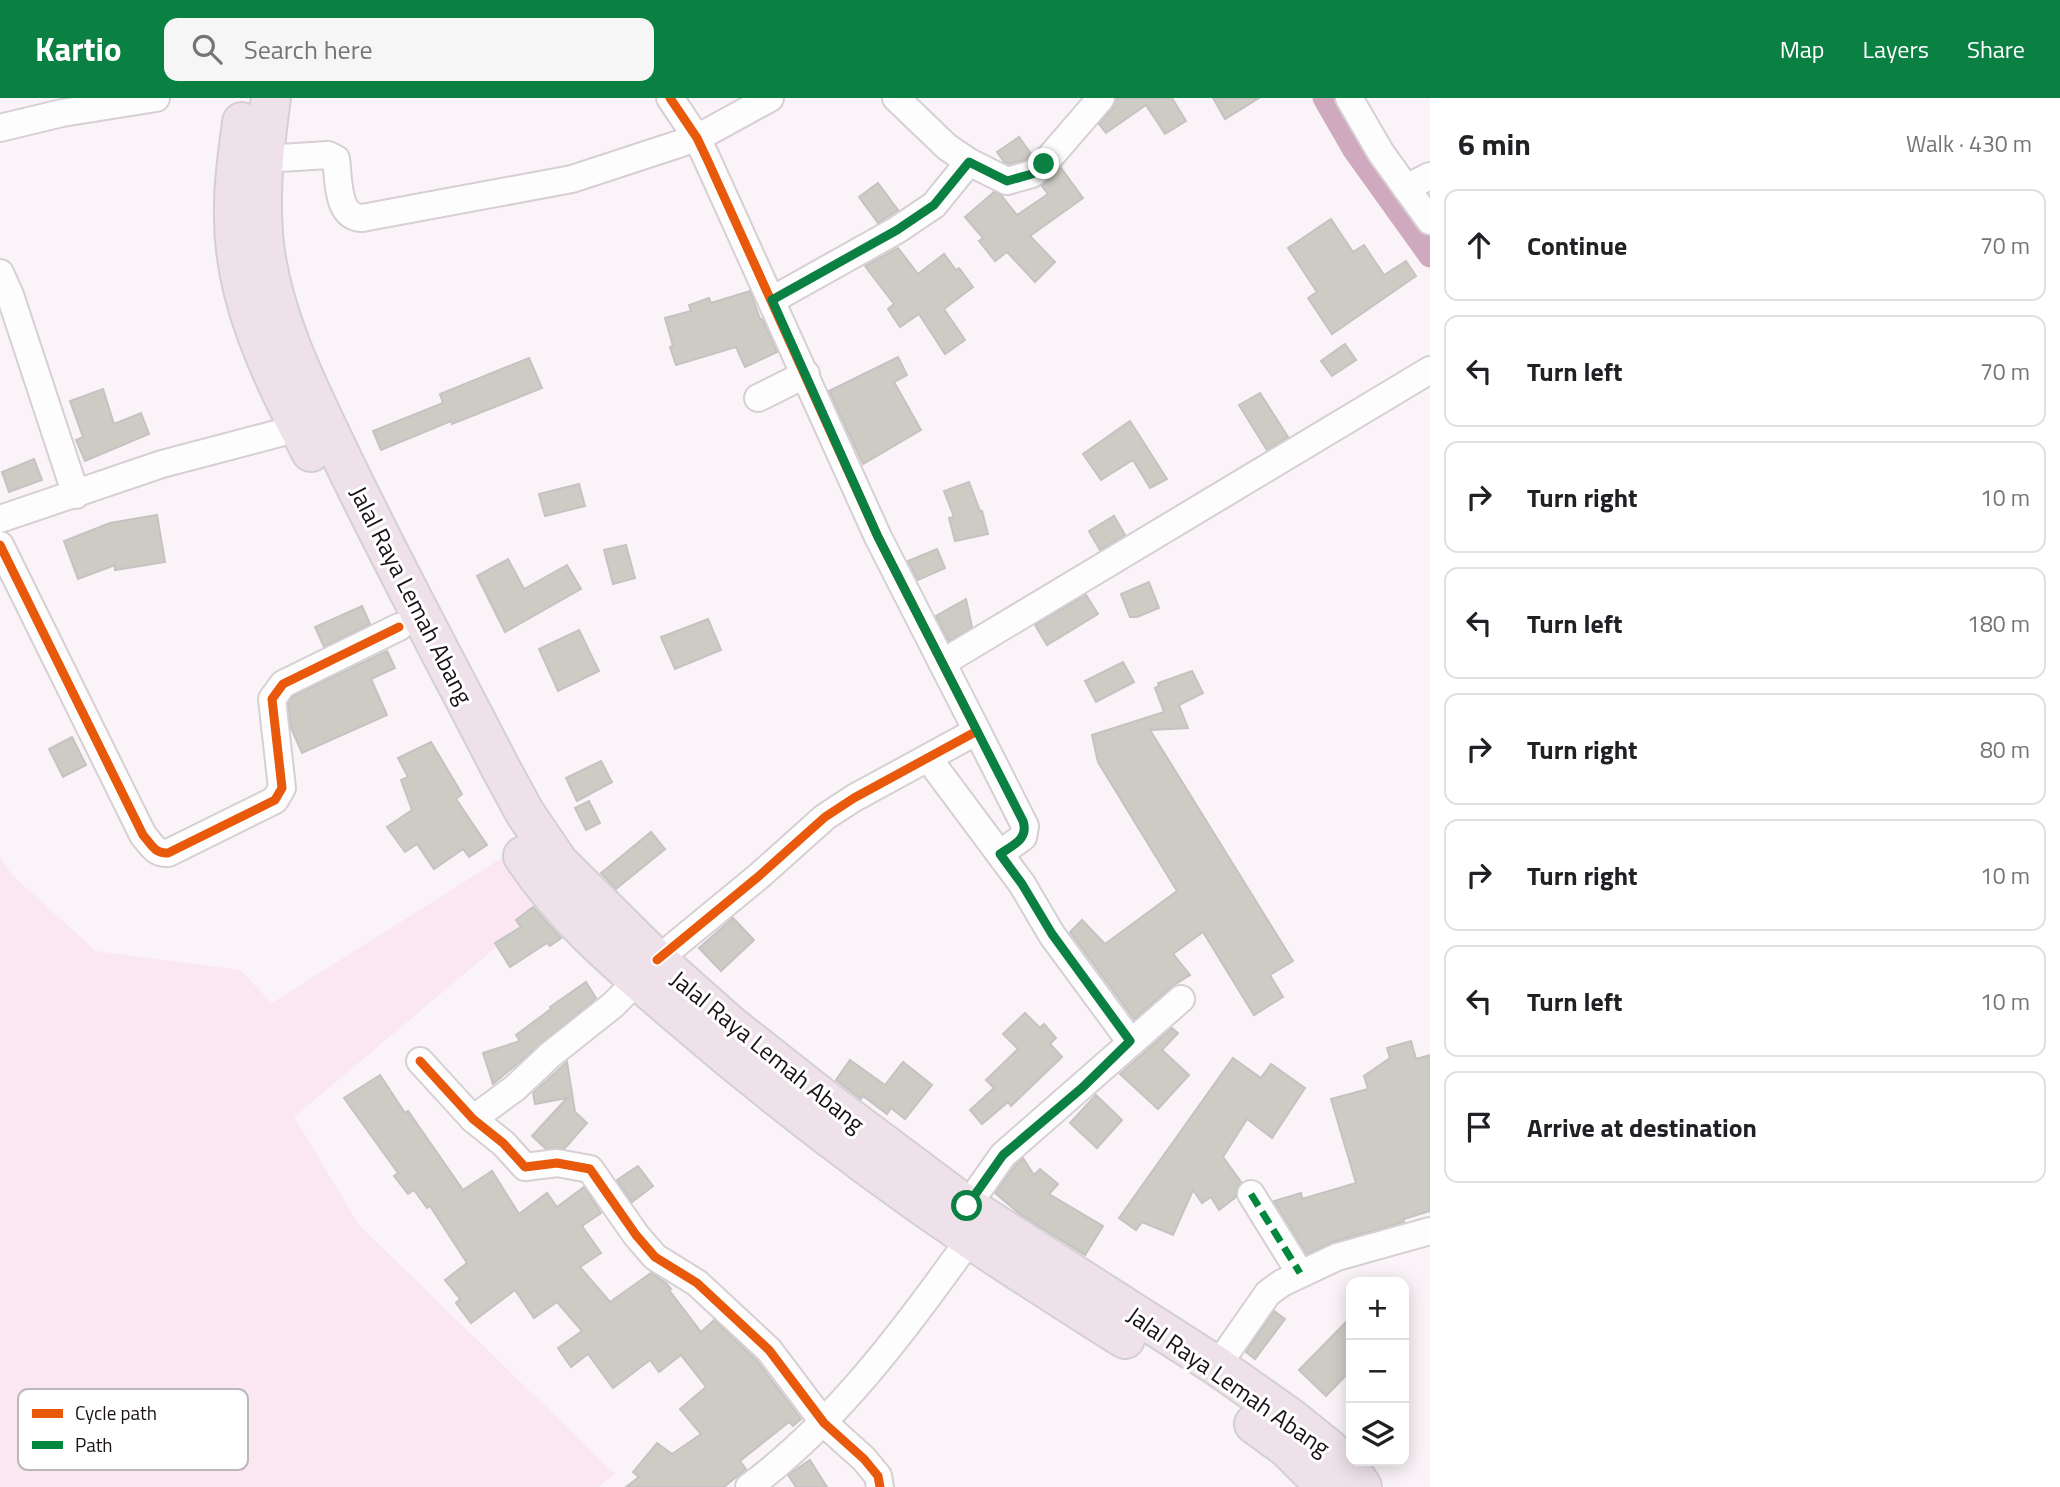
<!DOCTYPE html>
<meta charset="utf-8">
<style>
:root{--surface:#fff;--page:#f6f6f6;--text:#202124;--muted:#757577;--line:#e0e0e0;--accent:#0b8043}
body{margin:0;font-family:"Titillium Web",sans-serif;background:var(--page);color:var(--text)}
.controls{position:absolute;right:21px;bottom:21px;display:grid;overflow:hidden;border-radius:14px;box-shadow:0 4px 18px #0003}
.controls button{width:63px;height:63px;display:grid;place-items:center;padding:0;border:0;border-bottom:2px solid var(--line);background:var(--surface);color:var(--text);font:35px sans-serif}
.stop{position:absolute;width:21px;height:21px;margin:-16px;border:5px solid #0b8043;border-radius:50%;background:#fff}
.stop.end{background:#0b8043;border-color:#fff;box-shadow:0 2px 7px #0008}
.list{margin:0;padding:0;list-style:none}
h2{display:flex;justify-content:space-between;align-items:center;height:91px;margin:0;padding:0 28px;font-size:30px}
h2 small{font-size:23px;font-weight:400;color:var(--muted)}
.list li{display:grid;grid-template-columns:46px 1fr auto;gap:21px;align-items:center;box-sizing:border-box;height:112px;margin:0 14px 14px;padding:0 14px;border:2px solid var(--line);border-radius:14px}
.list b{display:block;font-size:26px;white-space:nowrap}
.list em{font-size:23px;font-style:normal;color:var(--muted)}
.icon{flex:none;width:38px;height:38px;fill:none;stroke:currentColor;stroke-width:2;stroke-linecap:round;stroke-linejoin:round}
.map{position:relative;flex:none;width:1430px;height:1389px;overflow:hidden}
header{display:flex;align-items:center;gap:42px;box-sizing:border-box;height:98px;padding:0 35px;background:var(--accent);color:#fff}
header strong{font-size:33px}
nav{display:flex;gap:38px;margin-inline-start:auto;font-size:24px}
.search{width:490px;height:63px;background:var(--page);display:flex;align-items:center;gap:18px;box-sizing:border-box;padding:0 24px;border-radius:14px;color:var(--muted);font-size:26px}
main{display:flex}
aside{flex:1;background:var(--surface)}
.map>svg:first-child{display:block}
.built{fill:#fbe7f2}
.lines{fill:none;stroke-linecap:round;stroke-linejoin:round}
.canal{stroke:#cfaabe;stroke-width:23}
.building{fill:#cdccc4;stroke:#c5c3c1;stroke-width:2}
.minor-casing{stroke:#d6cfd3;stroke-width:30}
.highway-casing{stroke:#d4d0d2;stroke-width:42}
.minor{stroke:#fefdfe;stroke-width:26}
.highway{stroke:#eee1e9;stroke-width:38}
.quiet{stroke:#00873e;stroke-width:7;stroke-dasharray:14 7;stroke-linecap:butt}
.cycleway-casing{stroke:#fff;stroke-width:13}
.cycleway{stroke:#e8590c;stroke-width:9}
.route{stroke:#0b8043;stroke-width:9}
.labels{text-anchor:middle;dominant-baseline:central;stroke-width:6;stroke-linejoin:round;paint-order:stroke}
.street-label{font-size:24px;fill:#181115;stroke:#fff}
.key{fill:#fff;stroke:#bab8b9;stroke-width:2}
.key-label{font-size:19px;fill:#181115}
</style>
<header>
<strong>Kartio</strong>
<div class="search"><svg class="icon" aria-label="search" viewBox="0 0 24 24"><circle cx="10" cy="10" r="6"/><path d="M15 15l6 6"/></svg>Search here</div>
<nav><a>Map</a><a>Layers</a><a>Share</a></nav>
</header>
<main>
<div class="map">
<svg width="1430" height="1389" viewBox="0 0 1430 1389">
<rect width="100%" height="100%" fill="#faf3f7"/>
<polygon class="built" points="510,755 545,808 294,1019 358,1126 615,1376 598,1389 0,1389 0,759 13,778 96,853 240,872 272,905"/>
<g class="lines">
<polyline class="canal" points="1324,0 1354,52 1430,158"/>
</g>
<g class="building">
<polygon points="1116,0 1172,0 1186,23 1165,36 1146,7 1106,35 1099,26 1113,10"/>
<polygon points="1213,0 1259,0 1225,21"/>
<polygon points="1019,39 1031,56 1025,62 1009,66 1004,64 997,54"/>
<polygon points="1061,70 1083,100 1030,138 1055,164 1035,184 1007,154 995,163 979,143 983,140 965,119 994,94 1001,97 1017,117 1048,96 1042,88"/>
<polygon points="878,85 898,112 878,125 859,99"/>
<polygon points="1331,121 1353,154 1364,147 1384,177 1406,163 1416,178 1332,236 1308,200 1317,194 1288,150"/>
<polygon points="898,150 918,176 944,156 956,172 959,170 973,189 944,211 965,242 945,256 919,216 900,229 888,211 894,206 865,168"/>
<polygon points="750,193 760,221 762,221 777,254 745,269 736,249 676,267 670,249 673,248 665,220 691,213 689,207 709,200 711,205"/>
<polygon points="1345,246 1356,262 1332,278 1321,263"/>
<polygon points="898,259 907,277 894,284 921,332 863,366 829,293"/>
<polygon points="529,260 542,290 452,326 451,323 381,352 373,333 443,305 440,296"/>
<polygon points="103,291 114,326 141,315 149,336 85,363 76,342 83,339 70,303"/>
<polygon points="1260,295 1288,339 1267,352 1239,307"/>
<polygon points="1130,323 1167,381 1150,390 1133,362 1101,382 1083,356"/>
<polygon points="34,361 42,382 9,394 2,374"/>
<polygon points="969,384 980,413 982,413 988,436 955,443 949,420 954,419 944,393"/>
<polygon points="579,386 585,408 545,418 539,396"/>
<polygon points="157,417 165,464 115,472 115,467 78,481 64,443 110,425"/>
<polygon points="1114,418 1125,437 1100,452 1089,433"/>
<polygon points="626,447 635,480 613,486 604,452"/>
<polygon points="937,451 945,470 918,482 908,463"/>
<polygon points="508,461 524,491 567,467 581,491 505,534 477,478"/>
<polygon points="1149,484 1159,510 1137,519 1130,519 1121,496"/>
<polygon points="1086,497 1098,516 1047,547 1035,527"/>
<polygon points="966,501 972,529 949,543 936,518"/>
<polygon points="362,508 370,526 324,549 315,529"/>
<polygon points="708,521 721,552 675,571 661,539"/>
<polygon points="579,532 599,573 558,593 539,551"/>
<polygon points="387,553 395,570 371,581 387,617 302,655 291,630 288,605 293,598"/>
<polygon points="1123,564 1134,584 1096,604 1085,583"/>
<polygon points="1192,573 1203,595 1179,607 1188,630 1150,632 1293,863 1270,877 1283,899 1254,917 1203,834 1173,856 1190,877 1171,889 1134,921 1070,834 1082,822 1105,846 1177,793 1098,664 1092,637 1164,614 1155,590 1159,588 1158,585"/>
<polygon points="72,639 86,667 63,679 49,651"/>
<polygon points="431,644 462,696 456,701 487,747 469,759 463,751 434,771 417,746 405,754 387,729 412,712 401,682 408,679 398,660"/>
<polygon points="601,663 612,684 577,703 566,680"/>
<polygon points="589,703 600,725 586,732 575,710"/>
<polygon points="651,734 665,751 616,791 601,775"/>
<polygon points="533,809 561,840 550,848 547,845 510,869 495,845 521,829 516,822"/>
<polygon points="733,820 754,842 721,873 699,850"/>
<polygon points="586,884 596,900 493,986 483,955 520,943 516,937 551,911 550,909"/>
<polygon points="1025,915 1040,930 1044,926 1056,940 1050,946 1062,959 1011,1008 1008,1004 982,1026 970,1012 994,990 986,982 1018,951 1003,936"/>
<polygon points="1172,930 1178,935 1162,952 1189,977 1158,1011 1120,976"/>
<polygon points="1411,943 1416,961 1430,957 1430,1113 1404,1121 1404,1124 1333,1144 1307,1156 1274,1103 1301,1095 1302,1101 1356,1085 1331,1001 1368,991 1364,978 1390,960 1387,950"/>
<polygon points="1233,960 1261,980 1271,966 1305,990 1272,1040 1247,1021 1223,1059 1241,1084 1237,1089 1236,1099 1219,1112 1211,1099 1202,1105 1193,1092 1173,1137 1142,1124 1136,1132 1119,1120"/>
<polygon points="850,962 885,987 903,964 932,987 905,1021 891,1010 887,1016 863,998 861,1001 836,982"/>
<polygon points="567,964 575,1014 587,1025 565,1050 546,1051 532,1038 567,1000 535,1006 533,995"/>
<polygon points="380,977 405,1015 408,1013 463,1092 492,1073 519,1116 547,1095 557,1109 584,1089 601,1115 582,1128 601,1155 580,1169 610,1204 651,1175 666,1185 671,1191 669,1192 701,1234 714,1222 757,1263 801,1321 793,1328 789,1324 740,1363 746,1371 724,1389 626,1389 639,1379 633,1374 657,1345 672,1356 701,1336 680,1311 706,1289 681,1257 659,1274 650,1262 613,1290 588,1256 571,1269 558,1250 582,1233 557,1204 534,1220 515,1192 471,1225 456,1205 460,1201 445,1182 467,1165 430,1108 427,1110 414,1092 408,1096 394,1078 398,1075 344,1000"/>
<polygon points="1096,997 1122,1022 1097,1050 1070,1025"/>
<polygon points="1023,1060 1034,1077 1040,1071 1058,1086 1049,1096 1103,1128 1085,1157 1020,1116 995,1095 1015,1068"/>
<polygon points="638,1068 653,1088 632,1104 617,1082"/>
<polygon points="1274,1213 1285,1221 1255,1261 1246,1254"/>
<polygon points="1351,1219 1351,1272 1326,1298 1299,1272"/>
<polygon points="810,1362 827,1389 796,1389 788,1377"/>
</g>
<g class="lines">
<defs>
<g id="minor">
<polyline points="896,0 947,49 969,64 1007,83 1032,76 1044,66 1101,0"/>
<polyline points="1349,0 1381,55 1430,123"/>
<polyline points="0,30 62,15 156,0"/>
<path d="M264,61L328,57L336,61C339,81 336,119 362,120L572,81L697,40L770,0"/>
<polyline points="1406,90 1430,78"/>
<polyline points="0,175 10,197 76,397"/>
<polyline points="772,202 897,132 934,107 969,64"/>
<polyline points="758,300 806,276"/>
<polyline points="0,421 162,366 299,330"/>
<path d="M0,447L143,737C151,746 155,756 168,755L275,702L282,690L272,601L283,586L399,529"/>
<polyline points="942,565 1430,272"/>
<polyline points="977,633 1025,728 1023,739 1000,756"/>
<polyline points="928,660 1022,786 1052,837 1130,943"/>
<polyline points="657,862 759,778 825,719 854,700 977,633 878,439 707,61 697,40 670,0"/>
<polyline points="420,963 473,1021 503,1045 525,1069 557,1065 590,1071 636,1137 655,1159 697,1185 769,1252 824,1325 864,1361 878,1378 880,1389"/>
<polyline points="473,1021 515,990 550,957 613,907 638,882"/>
<polyline points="1251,1096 1300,1175"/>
<polyline points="967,1108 1003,1057 1181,901"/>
<polyline points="1217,1268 1268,1195 1282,1185 1337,1159 1430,1133"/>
<path d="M749,1389C840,1321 904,1232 970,1141"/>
</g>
<g id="highway">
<path d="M271,0C264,50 258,103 265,154C275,224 308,289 338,352C389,459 446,564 500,669L525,715L559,765L657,862L729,926L824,1001L967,1108L1217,1268L1292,1321L1328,1350L1350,1371L1362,1389"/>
<path d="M242,24C238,56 233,88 234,120C234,204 274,281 311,354"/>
<path d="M523,758C565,822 624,870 682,920C774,999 869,1072 969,1140C1020,1175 1073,1208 1125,1241"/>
<polyline points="1254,1326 1287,1350 1326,1389"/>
</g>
</defs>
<use href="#minor" class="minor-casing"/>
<use href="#highway" class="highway-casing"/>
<use href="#minor" class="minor"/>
<use href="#highway" class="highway"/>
<polyline class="quiet" points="1251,1096 1300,1175"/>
<defs>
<g id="cycleway">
<path d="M0,447L143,737C151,746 155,756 168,755L275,702L282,690L272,601L283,586L399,529"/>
<polyline points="657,862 759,778 825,719 854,700 977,633 878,439 707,61 697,40 670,0"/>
<polyline points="420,963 473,1021 503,1045 525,1069 557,1065 590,1071 636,1137 655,1159 697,1185 769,1252 824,1325 864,1361 878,1378 880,1389"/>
</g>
</defs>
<use href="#cycleway" class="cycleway-casing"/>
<use href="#cycleway" class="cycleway"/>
</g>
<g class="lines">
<path class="route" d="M967,1108L1003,1057L1082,990L1130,943L1052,836L1022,786L1000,756C1013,747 1029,741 1023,723L878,439L772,202L897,132L934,107L969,64L1007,83L1032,76L1044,66"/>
</g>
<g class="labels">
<g class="street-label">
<text transform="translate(412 497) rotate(63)">Jalal Raya Lemah Abang</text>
<text transform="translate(768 953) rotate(39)">Jalal Raya Lemah Abang</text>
<text transform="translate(1229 1283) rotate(35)">Jalal Raya Lemah Abang</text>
</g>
</g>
<rect x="18" y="1291" width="230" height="81" rx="10" class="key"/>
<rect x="32" y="1311" width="31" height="9" fill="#e8590c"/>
<rect x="32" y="1343" width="31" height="8" fill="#00873e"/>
<g class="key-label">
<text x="75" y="1322">Cycle path</text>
<text x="75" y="1354">Path</text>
</g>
</svg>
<div class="controls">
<button>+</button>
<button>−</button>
<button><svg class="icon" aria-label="layers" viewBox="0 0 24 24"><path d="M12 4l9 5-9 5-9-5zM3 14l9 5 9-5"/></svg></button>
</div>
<div class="stop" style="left:967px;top:1108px"></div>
<div class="stop end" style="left:1044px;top:66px"></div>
</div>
<aside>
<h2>6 min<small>Walk · 430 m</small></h2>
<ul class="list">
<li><svg class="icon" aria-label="ahead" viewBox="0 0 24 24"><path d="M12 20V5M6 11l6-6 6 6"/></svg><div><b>Continue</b></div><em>70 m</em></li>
<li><svg class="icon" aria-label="left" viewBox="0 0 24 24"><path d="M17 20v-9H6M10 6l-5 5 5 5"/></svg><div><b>Turn left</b></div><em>70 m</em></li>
<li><svg class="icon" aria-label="right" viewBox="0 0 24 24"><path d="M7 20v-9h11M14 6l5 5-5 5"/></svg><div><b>Turn right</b></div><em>10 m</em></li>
<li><svg class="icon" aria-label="left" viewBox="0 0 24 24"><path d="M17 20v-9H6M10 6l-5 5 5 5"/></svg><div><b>Turn left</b></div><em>180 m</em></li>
<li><svg class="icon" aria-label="right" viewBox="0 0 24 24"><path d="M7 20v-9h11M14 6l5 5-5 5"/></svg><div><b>Turn right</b></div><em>80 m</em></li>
<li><svg class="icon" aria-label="right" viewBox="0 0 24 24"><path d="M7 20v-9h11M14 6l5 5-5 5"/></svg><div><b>Turn right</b></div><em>10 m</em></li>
<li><svg class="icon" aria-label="left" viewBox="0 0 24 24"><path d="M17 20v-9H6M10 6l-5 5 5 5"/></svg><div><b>Turn left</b></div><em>10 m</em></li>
<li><svg class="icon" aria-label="arrive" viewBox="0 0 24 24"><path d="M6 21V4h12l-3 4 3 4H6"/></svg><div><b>Arrive at destination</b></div></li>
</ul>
</aside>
</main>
